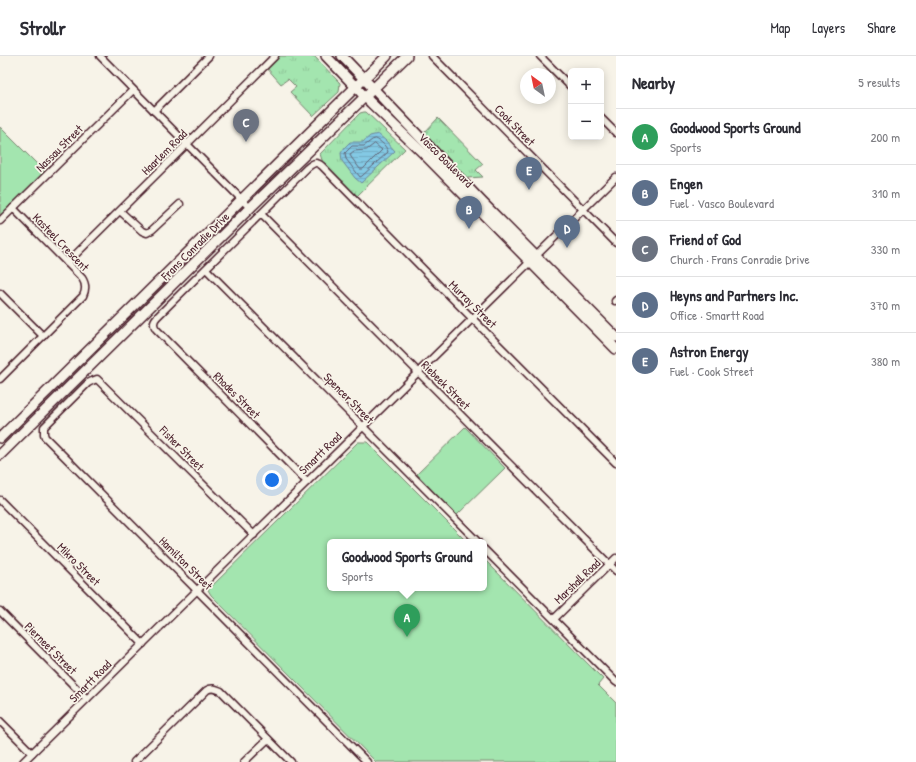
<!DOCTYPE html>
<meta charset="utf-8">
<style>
:root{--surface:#fff;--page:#f7f7f7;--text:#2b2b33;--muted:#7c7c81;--line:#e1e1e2;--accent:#0f766e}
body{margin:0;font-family:"Patrick Hand",sans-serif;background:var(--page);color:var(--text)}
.controls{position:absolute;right:12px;top:12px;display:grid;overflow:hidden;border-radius:6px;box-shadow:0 2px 10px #0003}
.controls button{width:36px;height:36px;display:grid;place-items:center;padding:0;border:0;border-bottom:1px solid var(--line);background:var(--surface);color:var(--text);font:20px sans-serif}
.compass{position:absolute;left:520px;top:12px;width:36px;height:36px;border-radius:50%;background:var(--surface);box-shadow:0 2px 10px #0003;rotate:327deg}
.you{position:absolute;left:272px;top:424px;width:14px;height:14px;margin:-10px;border:3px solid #fff;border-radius:50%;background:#1a73e8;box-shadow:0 0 0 6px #1a73e833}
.badge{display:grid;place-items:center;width:26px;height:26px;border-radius:50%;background:var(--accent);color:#fff;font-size:13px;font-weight:700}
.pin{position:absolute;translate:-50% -33px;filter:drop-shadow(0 1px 2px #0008)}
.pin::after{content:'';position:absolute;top:21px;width:14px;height:12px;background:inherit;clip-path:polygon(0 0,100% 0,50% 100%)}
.popup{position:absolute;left:327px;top:483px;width:160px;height:52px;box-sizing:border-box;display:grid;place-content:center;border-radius:6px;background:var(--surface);filter:drop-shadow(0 1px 3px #0005);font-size:13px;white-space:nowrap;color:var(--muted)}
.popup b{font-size:15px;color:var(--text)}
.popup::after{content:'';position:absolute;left:50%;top:100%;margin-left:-8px;border:8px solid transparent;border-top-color:var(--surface)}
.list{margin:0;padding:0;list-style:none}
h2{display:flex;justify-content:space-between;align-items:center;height:52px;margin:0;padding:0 16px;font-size:17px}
h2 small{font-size:13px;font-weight:400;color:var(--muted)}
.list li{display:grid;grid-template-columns:26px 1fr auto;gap:12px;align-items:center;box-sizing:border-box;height:56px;padding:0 16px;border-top:1px solid var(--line)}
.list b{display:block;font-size:15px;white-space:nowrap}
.list p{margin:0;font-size:13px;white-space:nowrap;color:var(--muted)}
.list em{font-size:13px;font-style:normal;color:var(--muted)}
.map{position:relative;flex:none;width:616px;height:706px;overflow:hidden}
header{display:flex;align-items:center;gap:24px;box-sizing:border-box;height:56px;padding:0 20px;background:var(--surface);border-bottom:1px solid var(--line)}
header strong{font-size:19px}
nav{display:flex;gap:22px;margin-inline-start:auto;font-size:14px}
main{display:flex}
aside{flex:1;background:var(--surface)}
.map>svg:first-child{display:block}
.grass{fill:url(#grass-tufts);stroke:#76826d}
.park{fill:#a3e5af;stroke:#76826d}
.water{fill:url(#water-rules);stroke:#6c859a}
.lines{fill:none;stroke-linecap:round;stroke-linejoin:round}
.shore{stroke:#616375;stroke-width:1}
.minor-casing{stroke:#4a1f2b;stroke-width:9}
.secondary-casing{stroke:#4a1f2b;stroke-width:12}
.minor{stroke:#f7f3e8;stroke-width:6}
.secondary{stroke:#f7f3e8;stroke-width:9}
.labels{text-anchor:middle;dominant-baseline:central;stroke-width:3.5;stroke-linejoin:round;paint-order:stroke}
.street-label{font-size:12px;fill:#4a1f2b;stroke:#f7f3e8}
</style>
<header>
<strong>Strollr</strong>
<nav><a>Map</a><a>Layers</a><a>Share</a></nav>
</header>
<main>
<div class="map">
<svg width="616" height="706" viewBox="0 0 616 706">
<defs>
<pattern id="grass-tufts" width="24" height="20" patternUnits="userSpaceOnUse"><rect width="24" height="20" fill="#a3e5af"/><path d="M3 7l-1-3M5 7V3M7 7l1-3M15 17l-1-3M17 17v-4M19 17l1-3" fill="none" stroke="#8ec497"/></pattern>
<pattern id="water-rules" width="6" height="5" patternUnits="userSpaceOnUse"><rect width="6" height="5" fill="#83c9e4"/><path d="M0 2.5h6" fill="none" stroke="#73acc4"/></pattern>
</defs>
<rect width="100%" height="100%" fill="#f7f3e8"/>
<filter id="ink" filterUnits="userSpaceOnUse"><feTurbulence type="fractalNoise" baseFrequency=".025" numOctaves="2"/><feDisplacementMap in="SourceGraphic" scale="8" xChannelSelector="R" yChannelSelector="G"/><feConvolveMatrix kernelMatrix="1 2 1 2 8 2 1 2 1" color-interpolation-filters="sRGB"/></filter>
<g filter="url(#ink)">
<g class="grass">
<polygon points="278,0 314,0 340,27 339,36 313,60 290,36 296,31 288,23 281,28 266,11"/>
<polygon points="364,56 366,56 405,93 357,140 323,107 320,98 360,57"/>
<polygon points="438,62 483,108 476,114 483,121 467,122 426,79 425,76"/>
</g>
<g class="park">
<polygon points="0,71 45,116 0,161"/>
<polygon points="465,371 505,412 456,460 417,418"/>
<polygon points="358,386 367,386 467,486 330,486 330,532 484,532 484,503 603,623 598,629 616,647 616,706 376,706 211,539 208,534"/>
</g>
<polygon class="water" points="378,78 386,85 395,95 361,127 355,122 342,105 341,97 345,91 350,86 363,86 370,80"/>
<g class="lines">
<g class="shore">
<path d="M376,83C381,85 387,91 388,96L362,120L360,121L346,103L345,97L352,90H364L372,84Z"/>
<polygon points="375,88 382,94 363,113 360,113 351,101 350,98 354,95 366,94"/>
</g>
<defs>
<g id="minor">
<polyline points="100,0 250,152"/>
<polyline points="432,0 616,187"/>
<polyline points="540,0 571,31"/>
<polyline points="154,55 209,0"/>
<polyline points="601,62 616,77"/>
<polyline points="120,155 142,175 147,177 152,174 180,148"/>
<polyline points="261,158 616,515"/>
<polyline points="0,165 133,34"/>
<polyline points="67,207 187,88 275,0"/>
<polyline points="206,213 478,486"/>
<polyline points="0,237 43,280"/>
<polyline points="615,245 616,244"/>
<path d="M0,323L83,240C86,234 86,228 82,222L13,152"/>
<path d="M307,426L156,273C153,269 153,265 157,261L307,112C313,107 316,105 322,110L429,219L616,407"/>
<polyline points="0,444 143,588"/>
<polyline points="254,479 97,323 92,325 88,327 44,371 44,378 45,381 367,706"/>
<polyline points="484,493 616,626"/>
<polyline points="0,555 87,643"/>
<polyline points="554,563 616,502"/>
<polyline points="0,665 32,697"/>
<polyline points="23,706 616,121"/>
<path d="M134,706L207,634C212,631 216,633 221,635L291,706"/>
<polyline points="244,706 268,683"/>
</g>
<g id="secondary">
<polyline points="326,0 371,47 424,98 616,293"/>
<polyline points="342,0 482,146 616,281"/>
<polyline points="0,382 387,0"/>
<polyline points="0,399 250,152 407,0"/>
</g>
</defs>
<use href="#minor" class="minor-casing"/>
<use href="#secondary" class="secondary-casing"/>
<use href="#minor" class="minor"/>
<use href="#secondary" class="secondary"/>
</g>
</g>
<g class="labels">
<g class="street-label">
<text transform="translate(515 69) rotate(46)">Cook Street</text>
<text transform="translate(59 92) rotate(-45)">Nassau Street</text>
<text transform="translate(164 96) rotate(-45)">Haarlem Road</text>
<text transform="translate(446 104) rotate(45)">Vasco Boulevard</text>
<text transform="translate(61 186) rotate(46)">Kasteel Crescent</text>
<text transform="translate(195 190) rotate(-45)">Frans Conradie Drive</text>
<text transform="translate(473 248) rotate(45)">Murray Street</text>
<text transform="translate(446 329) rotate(45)">Riebeek Street</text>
<text transform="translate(237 339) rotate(45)">Rhodes Street</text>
<text transform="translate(349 342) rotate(45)">Spencer Street</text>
<text transform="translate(182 392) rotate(45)">Fisher Street</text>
<text transform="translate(320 397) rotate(-44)">Smartt Road</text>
<text transform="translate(186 507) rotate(45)">Hamilton Street</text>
<text transform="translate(79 508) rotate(45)">Mikro Street</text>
<text transform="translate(577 525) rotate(-44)">Marshall Road</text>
<text transform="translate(51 592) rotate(45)">Pierneef Street</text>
<text transform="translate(90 625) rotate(-45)">Smartt Road</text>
</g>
</g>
</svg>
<div class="controls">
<button>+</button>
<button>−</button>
</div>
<svg class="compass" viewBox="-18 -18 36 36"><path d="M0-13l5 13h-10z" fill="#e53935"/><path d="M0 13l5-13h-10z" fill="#7c7c81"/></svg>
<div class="you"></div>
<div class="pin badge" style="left:407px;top:581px;background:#2e9e5b">A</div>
<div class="popup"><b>Goodwood Sports Ground</b>Sports</div>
<div class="pin badge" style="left:469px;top:173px;background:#5c6f8a">B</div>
<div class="pin badge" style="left:246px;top:86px;background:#6b7280">C</div>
<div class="pin badge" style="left:567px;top:192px;background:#5c6f8a">D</div>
<div class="pin badge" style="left:529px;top:134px;background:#5c6f8a">E</div>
</div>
<aside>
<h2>Nearby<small>5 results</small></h2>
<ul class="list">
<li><span class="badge" style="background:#2e9e5b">A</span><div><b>Goodwood Sports Ground</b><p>Sports</p></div><em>200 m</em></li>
<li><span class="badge" style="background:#5c6f8a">B</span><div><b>Engen</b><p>Fuel · Vasco Boulevard</p></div><em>310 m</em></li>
<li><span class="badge" style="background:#6b7280">C</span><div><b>Friend of God</b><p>Church · Frans Conradie Drive</p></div><em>330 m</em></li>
<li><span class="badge" style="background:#5c6f8a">D</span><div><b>Heyns and Partners Inc.</b><p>Office · Smartt Road</p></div><em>370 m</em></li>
<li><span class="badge" style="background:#5c6f8a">E</span><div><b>Astron Energy</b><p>Fuel · Cook Street</p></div><em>380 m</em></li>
</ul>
</aside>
</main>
